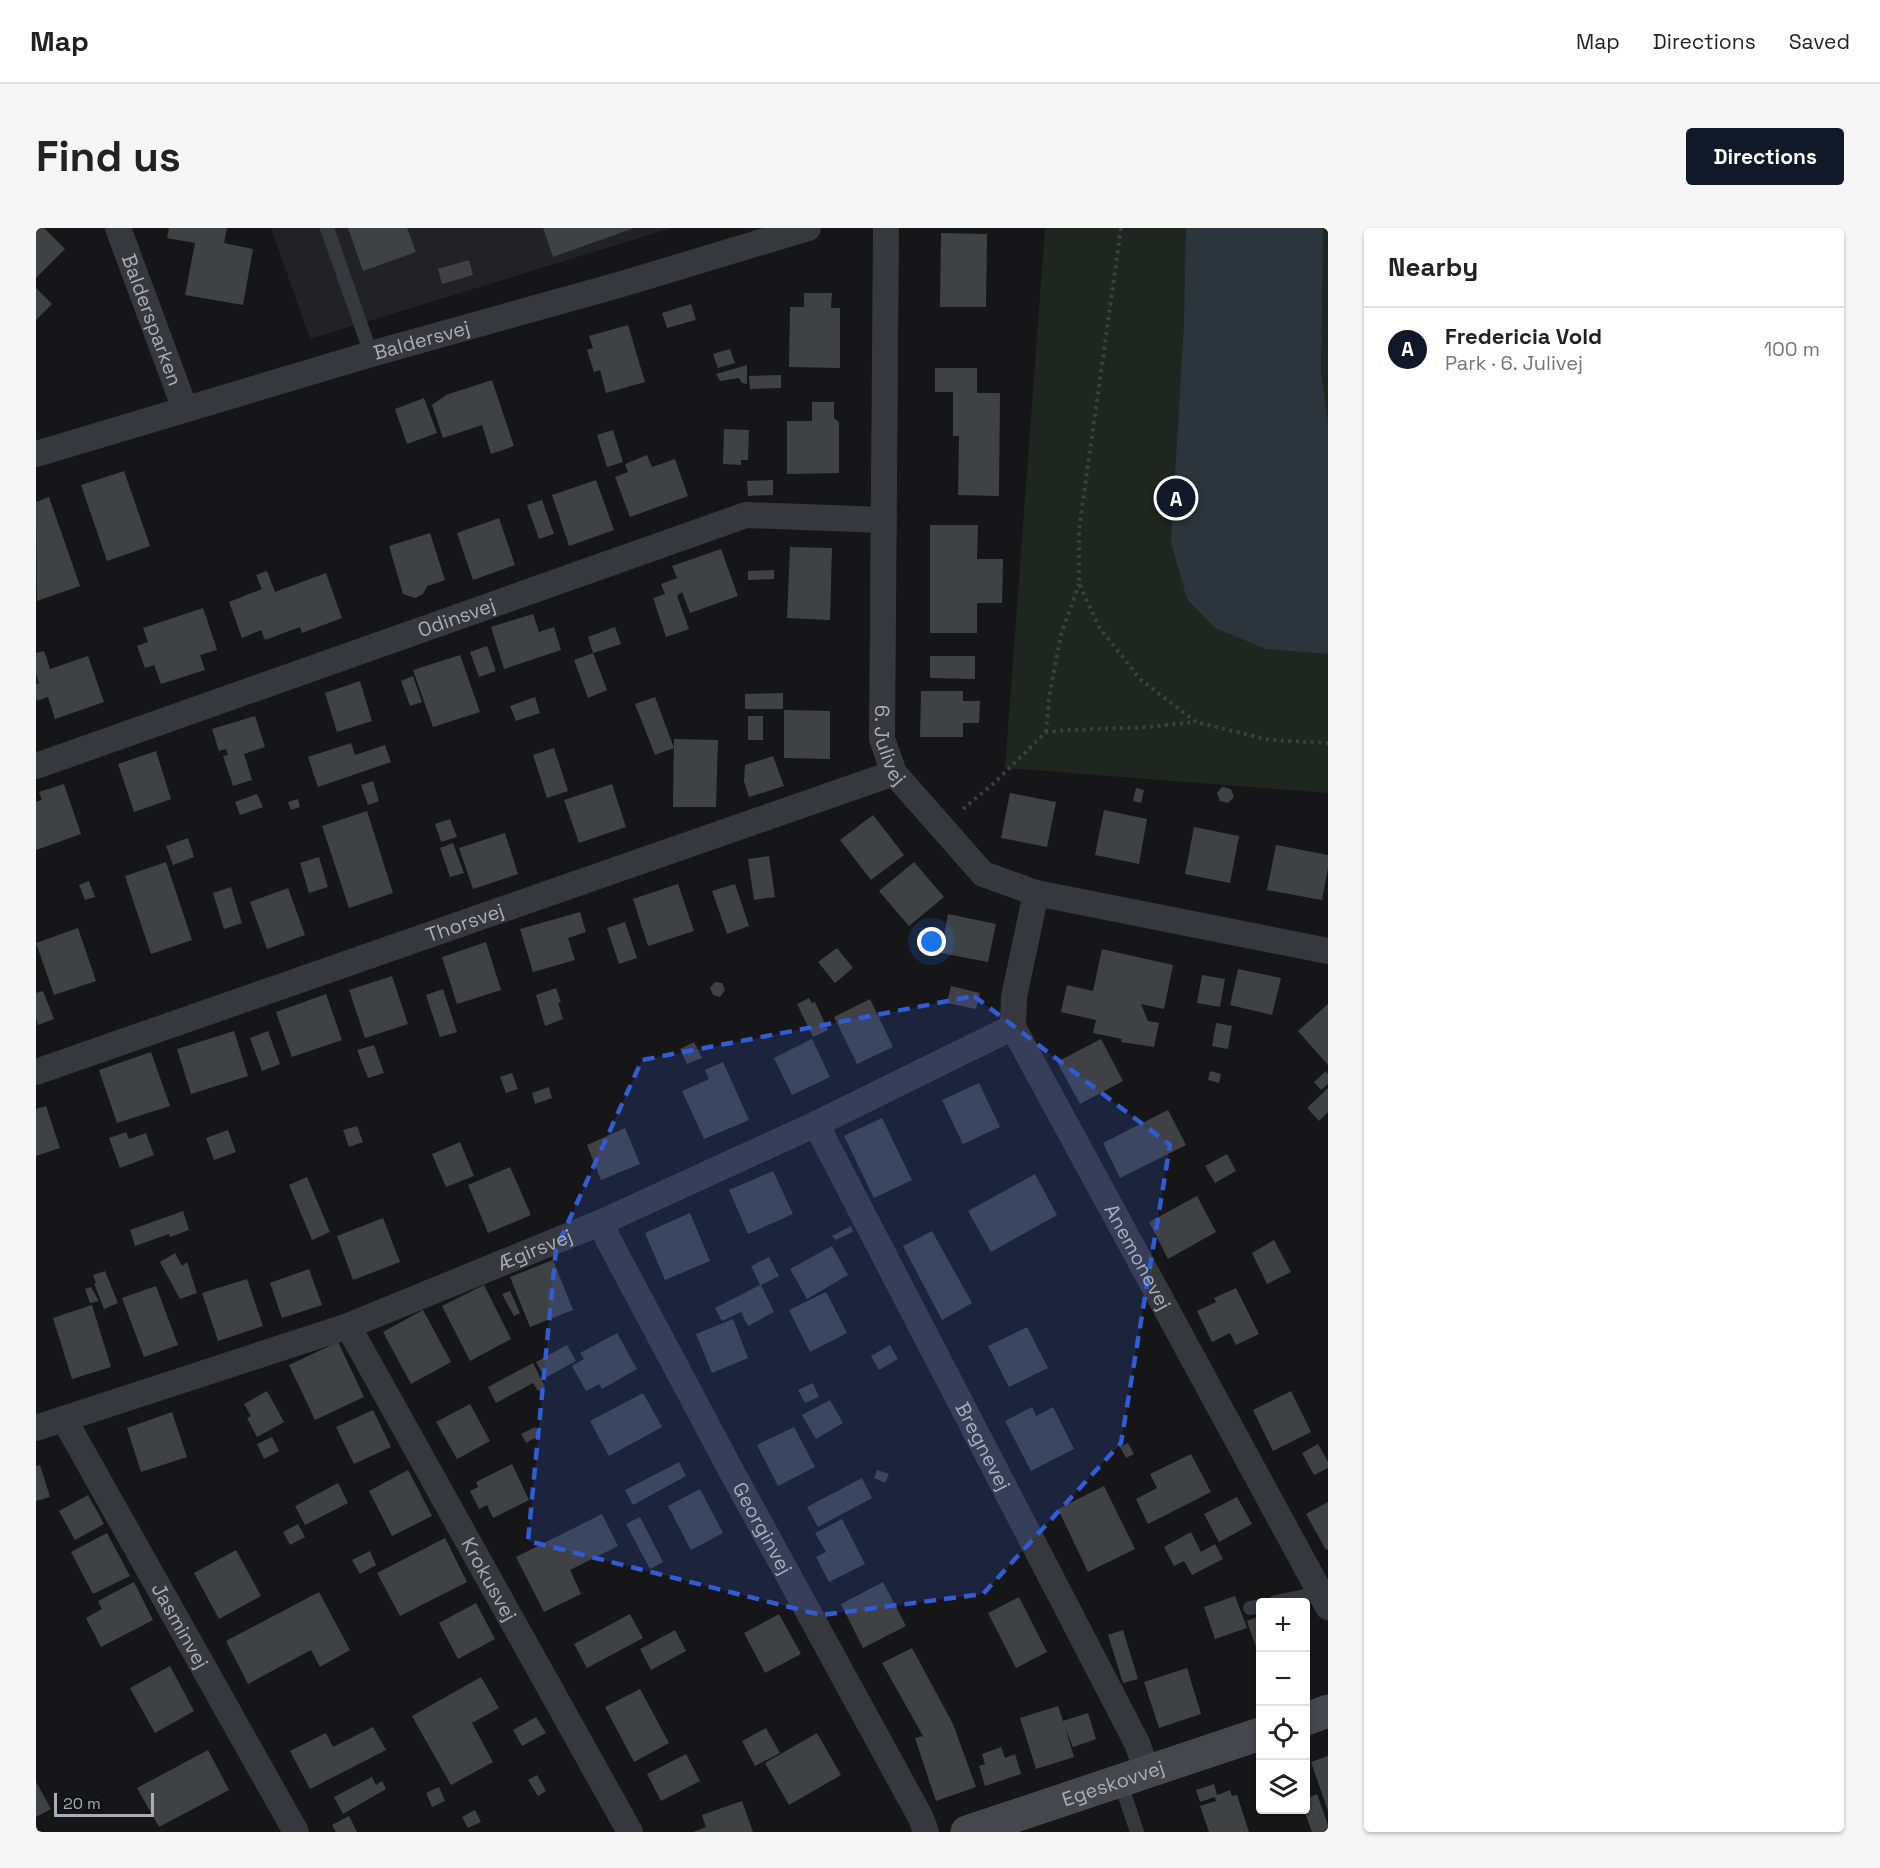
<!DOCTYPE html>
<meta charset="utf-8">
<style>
:root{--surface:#fff;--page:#f6f6f6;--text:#222;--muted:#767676;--line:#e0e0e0;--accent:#111827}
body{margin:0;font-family:"Space Grotesk",sans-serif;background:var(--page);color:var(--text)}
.controls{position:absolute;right:18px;bottom:18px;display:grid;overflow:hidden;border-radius:6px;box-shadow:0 2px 4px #0004}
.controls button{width:54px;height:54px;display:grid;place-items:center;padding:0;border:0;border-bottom:2px solid var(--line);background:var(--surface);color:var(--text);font:30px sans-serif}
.scale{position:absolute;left:18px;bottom:15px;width:100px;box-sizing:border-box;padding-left:6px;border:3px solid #a8adb8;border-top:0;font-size:16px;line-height:21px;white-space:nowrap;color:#a8adb8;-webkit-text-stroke:4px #111113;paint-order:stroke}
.you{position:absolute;left:896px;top:714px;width:21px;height:21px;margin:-15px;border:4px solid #fff;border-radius:50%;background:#1a73e8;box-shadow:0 0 0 9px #1a73e833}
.badge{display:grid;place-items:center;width:39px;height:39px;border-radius:50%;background:var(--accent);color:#fff;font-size:20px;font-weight:700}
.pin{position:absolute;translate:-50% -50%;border:3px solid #fff;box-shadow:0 2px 6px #0006}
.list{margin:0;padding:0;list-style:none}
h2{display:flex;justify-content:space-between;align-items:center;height:78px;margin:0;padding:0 24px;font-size:26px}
h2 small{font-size:20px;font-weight:400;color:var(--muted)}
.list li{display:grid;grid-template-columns:39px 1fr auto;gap:18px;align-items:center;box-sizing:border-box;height:84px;padding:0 24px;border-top:2px solid var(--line)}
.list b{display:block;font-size:22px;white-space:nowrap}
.list p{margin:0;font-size:20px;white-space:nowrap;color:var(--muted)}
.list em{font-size:20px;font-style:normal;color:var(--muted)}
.icon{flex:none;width:33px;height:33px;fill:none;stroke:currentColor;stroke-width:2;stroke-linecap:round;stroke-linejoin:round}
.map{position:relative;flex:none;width:1292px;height:1604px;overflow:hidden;border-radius:6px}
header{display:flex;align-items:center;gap:36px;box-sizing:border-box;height:84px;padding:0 30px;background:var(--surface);border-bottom:2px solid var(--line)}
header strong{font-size:28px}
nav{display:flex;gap:33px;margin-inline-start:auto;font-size:21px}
.intro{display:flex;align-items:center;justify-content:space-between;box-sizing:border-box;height:144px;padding:0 36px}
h1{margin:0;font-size:42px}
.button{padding:15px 27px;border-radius:6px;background:var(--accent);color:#fff;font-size:21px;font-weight:700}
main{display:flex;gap:36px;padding:0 36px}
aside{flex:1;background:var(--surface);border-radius:6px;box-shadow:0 2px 4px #0004}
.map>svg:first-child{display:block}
.built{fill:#222225}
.green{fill:#1e261f}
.water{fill:#2c353c}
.building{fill:#404145}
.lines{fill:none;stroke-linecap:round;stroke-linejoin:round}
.path{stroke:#3d3f44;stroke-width:4;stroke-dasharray:3 4.5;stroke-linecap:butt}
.lane{stroke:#37383d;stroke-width:14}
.street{stroke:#37383d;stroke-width:26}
.secondary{stroke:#45474d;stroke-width:33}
.marked{fill:#325cd3;fill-opacity:0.2;stroke:#325cd3;stroke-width:4.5;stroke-dasharray:12 8;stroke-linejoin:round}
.labels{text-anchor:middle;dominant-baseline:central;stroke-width:4.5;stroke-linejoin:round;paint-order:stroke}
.street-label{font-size:20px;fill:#a8adb8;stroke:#111113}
</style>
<header>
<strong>Map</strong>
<nav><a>Map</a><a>Directions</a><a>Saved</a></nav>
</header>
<div class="intro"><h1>Find us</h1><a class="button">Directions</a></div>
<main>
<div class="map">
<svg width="1292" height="1604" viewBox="0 0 1292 1604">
<rect width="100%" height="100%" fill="#161618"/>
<polygon class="built" points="235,0 636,0 274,111"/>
<polygon class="green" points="1009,0 1292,0 1292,565 969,540"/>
<polygon class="water" points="1150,0 1287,0 1285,144 1292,194 1292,426 1230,421 1179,400 1151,371 1135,314 1148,96"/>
<g class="building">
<polygon points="0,0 8,0 29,21 0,50"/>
<polygon points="133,0 191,0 188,15 217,21 207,77 149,67 159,15 131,10"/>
<polygon points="312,0 371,0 380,24 327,43"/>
<polygon points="507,0 598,0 517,29"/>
<polygon points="905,5 951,6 950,79 904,79"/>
<polygon points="433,32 437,47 406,56 402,41"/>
<polygon points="0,60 16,76 0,92"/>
<polygon points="768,65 796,65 795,80 804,80 804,140 753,139 754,79 768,79"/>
<polygon points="655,76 660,92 631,100 626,85"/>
<polygon points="592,97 609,154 570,165 564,142 558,144 551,122 557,120 553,108"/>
<polygon points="694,121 699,135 682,140 677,126"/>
<polygon points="711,137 711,156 706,155 703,150 684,153 680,146"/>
<polygon points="899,140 941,140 941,165 964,165 963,268 922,267 923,208 917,208 917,164 899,164"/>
<polygon points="745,147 745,160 714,161 713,148"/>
<polygon points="456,152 478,218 455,226 446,197 407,210 396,177 410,167"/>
<polygon points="388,170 401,205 371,216 359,181"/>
<polygon points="776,174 798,174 798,190 803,194 803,245 751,246 751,193 776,193"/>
<polygon points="688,201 713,202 712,232 705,232 705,237 687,236"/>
<polygon points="577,202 587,234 571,239 561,207"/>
<polygon points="611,227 616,239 639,231 652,268 594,289 579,249 592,244 589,236"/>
<polygon points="88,243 114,318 71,333 45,257"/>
<polygon points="560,252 578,302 533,318 516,267"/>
<polygon points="737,252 737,267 712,268 711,253"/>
<polygon points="13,269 44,358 1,373 0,274"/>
<polygon points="506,272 518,306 503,311 491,277"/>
<polygon points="463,290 479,337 437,352 421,305"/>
<polygon points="894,297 942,297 941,331 967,331 966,375 941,375 941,405 894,405"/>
<polygon points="394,305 409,352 391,358 387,366 379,370 367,366 353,318"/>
<polygon points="754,319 796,320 794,392 751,390"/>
<polygon points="685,321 702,368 654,385 646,364 641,368 653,401 630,409 617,370 629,366 625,356 641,350 636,338"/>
<polygon points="738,342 738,351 712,352 712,343"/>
<polygon points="231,343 239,364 290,345 306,390 266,405 264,399 229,412 225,402 206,410 193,374 226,361 220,347"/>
<polygon points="167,380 181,422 164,427 169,442 125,456 118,437 109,440 101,418 112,414 107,400"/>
<polygon points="497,386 503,404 518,399 525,422 468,441 455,399"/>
<polygon points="579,399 585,416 557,425 571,462 552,470 538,432 557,425 552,409"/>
<polygon points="451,418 460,443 443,449 434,424"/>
<polygon points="8,423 14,441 52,428 68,474 19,491 12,469 1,473 0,469 0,456 3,455 0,445 0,425"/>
<polygon points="424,427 444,484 397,499 377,442"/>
<polygon points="894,428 939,428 939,451 894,450"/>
<polygon points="377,448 386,474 374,478 365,453"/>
<polygon points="324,453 336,493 301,504 289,465"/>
<polygon points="885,463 927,463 927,473 944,473 943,495 927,495 927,509 884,509"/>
<polygon points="747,465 747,481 709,481 709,466"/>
<polygon points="499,469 504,485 480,493 474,478"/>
<polygon points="619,469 638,520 619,527 599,476"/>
<polygon points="748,482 794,483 794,531 748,530"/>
<polygon points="219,488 229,519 208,526 216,552 197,558 187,528 192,527 190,521 183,523 176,501"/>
<rect x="712" y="488" width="15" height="24"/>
<polygon points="638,511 682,512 680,579 637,579"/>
<polygon points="315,515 319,527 349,517 355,534 282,559 272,529"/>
<polygon points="518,520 532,563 511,570 497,527"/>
<polygon points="120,523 135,571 98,584 82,536"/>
<polygon points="737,528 748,558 713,569 708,553 709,537"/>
<polygon points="337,553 343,573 332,577 325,557"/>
<polygon points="28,556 45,606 0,622 0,574 6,572 3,564"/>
<polygon points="576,556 590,599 543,615 528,572"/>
<polygon points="1186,559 1195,561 1198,569 1192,575 1184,573 1181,565"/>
<polygon points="1100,560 1108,562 1105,575 1097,573"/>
<polygon points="974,565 1020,574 1011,619 965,610"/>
<polygon points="221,566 227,579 204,587 199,574"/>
<polygon points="262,571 264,579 255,582 252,574"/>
<polygon points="1068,582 1111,591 1103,636 1059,627"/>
<polygon points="331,583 357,665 313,680 286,598"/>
<polygon points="837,587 868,627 835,652 804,612"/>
<polygon points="414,591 421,609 405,614 399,596"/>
<polygon points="1158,599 1203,608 1194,655 1149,646"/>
<polygon points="469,605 482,646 437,661 423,620"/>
<polygon points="152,610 158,629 137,637 130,618"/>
<polygon points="417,615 428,645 414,649 404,620"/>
<polygon points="1240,617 1292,627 1292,640 1286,672 1231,662"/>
<polygon points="733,628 739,669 718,672 712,631"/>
<polygon points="283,629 292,659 273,665 264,635"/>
<polygon points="130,634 156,712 115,726 89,648"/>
<polygon points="878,634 908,669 873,698 843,663"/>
<polygon points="53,653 59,669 49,672 43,657"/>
<polygon points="642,656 658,703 612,718 597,671"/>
<polygon points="699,656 713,698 691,706 676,663"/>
<polygon points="195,659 206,695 188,701 177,665"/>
<polygon points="252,660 269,707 231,721 214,674"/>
<polygon points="544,684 550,704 532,710 539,732 497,744 484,701"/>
<polygon points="912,686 960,696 952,734 905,725"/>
<polygon points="589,694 601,730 583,736 571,700"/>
<polygon points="42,700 60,753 18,767 0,715"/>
<polygon points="450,714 465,762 421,776 406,729"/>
<polygon points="801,720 817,740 799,755 782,734"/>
<polygon points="1066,721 1137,737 1128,781 1105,776 1112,793 1123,795 1118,819 1085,814 1086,811 1057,805 1060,792 1025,784 1031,757 1057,763"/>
<polygon points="1202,741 1245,750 1236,787 1194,777"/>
<polygon points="1166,747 1189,751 1184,779 1161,775"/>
<polygon points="356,748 372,796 329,810 313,762"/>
<polygon points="679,754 686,755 689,762 684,769 677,767 674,760"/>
<polygon points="915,758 944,765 940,781 911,775"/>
<polygon points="520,760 525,774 522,775 527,791 509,798 500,767"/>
<polygon points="407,761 421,804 404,809 390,767"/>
<polygon points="7,763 18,791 2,797 0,790 0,765"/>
<polygon points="290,766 306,812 256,829 240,784"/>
<polygon points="773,770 776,775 779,774 792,802 777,809 761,776"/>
<polygon points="834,771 857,819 821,836 798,789"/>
<polygon points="1292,776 1292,837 1262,803"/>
<polygon points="1180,795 1196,798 1192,821 1176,818"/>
<polygon points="198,803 212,848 155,866 141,821"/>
<polygon points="232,803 244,836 226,843 214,810"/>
<polygon points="776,811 794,849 756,867 738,830"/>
<polygon points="1065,811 1087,853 1044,876 1021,834"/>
<polygon points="658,814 666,830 651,836 644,821"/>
<polygon points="338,817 348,845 332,850 321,822"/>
<polygon points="115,824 134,878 81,895 63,842"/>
<polygon points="687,834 713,892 668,911 646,863 673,851 669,842"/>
<polygon points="1174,843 1185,846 1183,855 1172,852"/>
<polygon points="1290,843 1292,846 1292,856 1285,862 1278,854"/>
<polygon points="476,845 482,861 470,865 464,849"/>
<polygon points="943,855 964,899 927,916 906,872"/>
<polygon points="513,859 516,870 499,876 496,865"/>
<polygon points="1292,860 1292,884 1283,893 1271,880"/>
<polygon points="10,878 24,920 0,928 0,881"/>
<polygon points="1132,882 1150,917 1084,950 1067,915"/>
<polygon points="846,890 876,952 838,970 808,908"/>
<polygon points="321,898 327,914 313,919 307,902"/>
<polygon points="589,900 604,936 565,952 551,917"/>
<polygon points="192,902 200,924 178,932 170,910"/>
<polygon points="90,904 93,911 110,905 118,927 84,940 73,910"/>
<polygon points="424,914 438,948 410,959 396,926"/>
<polygon points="1191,926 1200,943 1179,955 1169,938"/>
<polygon points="474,939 495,987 452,1005 432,957"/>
<polygon points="737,943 757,986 712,1006 693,962"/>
<polygon points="999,946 1021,987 955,1024 932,983"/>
<polygon points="271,949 294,1004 276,1012 253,957"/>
<polygon points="1161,968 1180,1004 1132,1031 1113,994"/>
<polygon points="147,983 153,1002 134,1009 133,1006 99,1018 94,1002"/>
<polygon points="654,985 674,1033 629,1052 609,1005"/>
<polygon points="347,990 364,1034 317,1052 301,1008"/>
<polygon points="815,998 817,1004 800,1012 796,1008"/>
<polygon points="896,1003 936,1075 906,1092 867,1018"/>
<polygon points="1238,1012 1255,1044 1231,1056 1216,1025"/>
<polygon points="796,1018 812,1047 771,1071 754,1041"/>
<polygon points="139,1025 146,1038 151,1034 161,1065 144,1071 124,1034"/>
<polygon points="733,1029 743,1048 725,1057 738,1084 712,1098 705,1084 686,1093 679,1080 724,1057 715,1038"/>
<polygon points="517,1032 537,1082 494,1099 474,1049"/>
<polygon points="273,1041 286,1077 246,1090 234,1055"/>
<polygon points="69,1043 82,1075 68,1081 58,1055 60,1055 57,1047"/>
<polygon points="211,1051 227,1098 182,1113 166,1065"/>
<polygon points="448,1057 475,1111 434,1133 406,1078"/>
<polygon points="120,1058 142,1117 108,1129 86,1070"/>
<polygon points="55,1059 63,1073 54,1075 49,1061"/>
<polygon points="1200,1060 1223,1106 1200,1117 1194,1105 1176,1114 1161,1083 1180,1074 1178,1070"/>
<polygon points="474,1063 484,1085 478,1088 466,1066"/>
<polygon points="790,1064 811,1105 774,1124 753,1082"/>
<polygon points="56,1077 75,1139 36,1151 17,1090"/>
<polygon points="387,1082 415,1134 375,1156 347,1104"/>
<polygon points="697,1091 712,1130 676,1145 660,1106"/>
<polygon points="991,1099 1012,1140 973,1159 952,1118"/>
<polygon points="581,1105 601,1141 566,1161 563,1156 550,1163 536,1138 548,1131 544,1125"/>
<polygon points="302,1114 328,1169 279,1192 253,1137"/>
<polygon points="531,1117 540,1133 509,1150 500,1134"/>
<polygon points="854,1117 862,1131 843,1142 835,1128"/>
<polygon points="497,1135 509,1159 502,1163 497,1155 460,1175 452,1159"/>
<polygon points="777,1155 783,1169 769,1175 762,1162"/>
<polygon points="231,1163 248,1194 221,1209 211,1190 215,1188 208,1176"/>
<polygon points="1255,1163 1275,1204 1237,1223 1217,1182"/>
<polygon points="607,1165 626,1199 573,1228 554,1193"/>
<polygon points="794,1172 807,1195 780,1211 766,1187"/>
<polygon points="434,1176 454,1213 421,1231 400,1194"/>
<polygon points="996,1179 1000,1188 1017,1179 1038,1221 995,1243 969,1193"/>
<polygon points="337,1182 355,1219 318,1236 300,1199"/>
<polygon points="136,1184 151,1229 105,1244 91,1200"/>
<polygon points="499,1199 503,1208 490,1215 485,1206"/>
<polygon points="758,1199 779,1239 742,1258 721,1217"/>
<polygon points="236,1209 243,1223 228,1231 221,1216"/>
<polygon points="1092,1215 1098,1226 1090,1230 1084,1219"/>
<polygon points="1282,1216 1292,1234 1292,1240 1278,1247 1266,1225"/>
<polygon points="1155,1226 1175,1264 1112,1296 1100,1271 1121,1260 1114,1246"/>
<polygon points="643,1234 650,1248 597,1277 589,1262"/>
<polygon points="476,1236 493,1272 457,1290 451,1277 443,1281 434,1263 442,1259 440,1254"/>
<polygon points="4,1237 14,1269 0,1273 0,1238"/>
<polygon points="372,1242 396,1288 356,1308 333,1263"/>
<polygon points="841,1242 853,1246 849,1255 838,1250"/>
<polygon points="826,1250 836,1270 782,1299 771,1279"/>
<polygon points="302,1255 312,1275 269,1297 259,1278"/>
<polygon points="1068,1258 1099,1321 1052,1344 1022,1281"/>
<polygon points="664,1261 687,1305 655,1322 632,1278"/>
<polygon points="52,1267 68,1296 39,1312 23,1283"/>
<polygon points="1201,1269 1216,1296 1183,1314 1168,1286"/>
<polygon points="1292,1274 1292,1321 1290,1322 1270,1286"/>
<polygon points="566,1286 582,1318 534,1342 545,1366 508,1384 480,1329"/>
<polygon points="604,1289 627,1334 614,1341 590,1296"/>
<polygon points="806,1291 829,1336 793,1354 780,1329 790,1324 779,1305"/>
<polygon points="262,1296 269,1309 254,1317 247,1304"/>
<polygon points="1155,1304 1165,1324 1179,1316 1187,1331 1156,1347 1148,1333 1138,1338 1128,1319"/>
<polygon points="71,1305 94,1348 57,1366 35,1324"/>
<polygon points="409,1310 431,1354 364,1388 341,1345"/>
<polygon points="200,1322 225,1368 183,1391 158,1345"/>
<polygon points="334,1323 340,1337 324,1346 316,1332"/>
<polygon points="98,1354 117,1392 65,1419 50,1390 66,1381 62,1373"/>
<polygon points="847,1354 870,1398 827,1420 805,1376"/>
<polygon points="283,1364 314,1422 284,1439 275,1422 212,1456 190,1413"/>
<polygon points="1199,1368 1211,1400 1179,1411 1168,1379"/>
<polygon points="983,1369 1011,1424 980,1440 952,1385"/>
<polygon points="440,1375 459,1411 422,1431 403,1395"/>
<polygon points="594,1386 607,1410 551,1440 538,1416"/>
<polygon points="743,1386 765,1426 729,1445 708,1405"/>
<polygon points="1224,1388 1224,1431 1211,1393"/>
<polygon points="639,1402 650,1423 615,1442 604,1421"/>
<polygon points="1087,1402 1102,1451 1087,1455 1072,1407"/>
<polygon points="876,1420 917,1496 940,1559 900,1573 879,1510 887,1508 846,1435"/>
<polygon points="134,1438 158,1483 119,1505 94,1460"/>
<polygon points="1151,1440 1165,1486 1123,1500 1108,1454"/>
<polygon points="445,1449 463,1480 436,1495 457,1534 415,1557 376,1488"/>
<polygon points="604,1461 633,1515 598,1534 569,1479"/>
<polygon points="1022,1478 1027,1493 1052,1485 1060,1511 1037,1519 1029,1499 1038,1529 1000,1541 984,1490"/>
<polygon points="500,1489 510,1505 486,1518 477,1502"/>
<polygon points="337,1499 350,1522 274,1561 254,1523 290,1505 297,1519"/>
<polygon points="730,1500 744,1525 719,1538 706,1513"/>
<polygon points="781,1505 805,1547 753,1577 729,1535"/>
<polygon points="965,1519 969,1530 979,1526 985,1546 949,1558 943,1538 949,1536 946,1526"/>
<polygon points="172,1522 193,1562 123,1599 101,1560"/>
<polygon points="650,1526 664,1553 625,1573 611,1546"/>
<polygon points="1292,1528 1292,1583 1275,1534"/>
<polygon points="501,1547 510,1563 502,1568 492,1552"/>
<polygon points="336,1549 340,1557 346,1553 350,1561 307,1586 298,1569"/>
<polygon points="0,1554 15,1581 0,1589"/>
<polygon points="1178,1556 1181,1567 1194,1562 1196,1568 1201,1567 1213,1604 1173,1604 1164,1578 1180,1573 1179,1569 1164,1574 1160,1562"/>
<polygon points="403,1559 409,1573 396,1579 390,1565"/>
<polygon points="1281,1566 1292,1597 1292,1604 1276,1604 1268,1582 1270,1571"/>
<polygon points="706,1573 717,1604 657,1604 670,1599 666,1587"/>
<polygon points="439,1582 445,1594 432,1600 426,1589"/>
<polygon points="313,1588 321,1604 300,1604 296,1597"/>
</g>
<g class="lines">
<g class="path">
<polyline points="1085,0 1043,302 1043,355 1063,399 1104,451 1160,494 1234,512 1292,515"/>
<polyline points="1010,504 1013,469 1025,407 1043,356"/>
<polyline points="927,581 958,555 1010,504 1034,502 1112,499 1159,494"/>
</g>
<g class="lane">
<polyline points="291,0 335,126"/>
<polyline points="1239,1374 1284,1365"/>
<polyline points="1214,1380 1224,1378"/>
<polyline points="1084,1553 1101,1604"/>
</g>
<g class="street">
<path id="s1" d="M82,0L149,181"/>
<path id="s2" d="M850,0L846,511L858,545L947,646L1000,665L1292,723"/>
<path id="s3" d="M0,226L335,126L586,56L772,0"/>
<path id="s4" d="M0,538L710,287L848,292"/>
<path id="s5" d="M1000,665L978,769L977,799L1292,1379"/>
<path id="s6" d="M0,844L858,545"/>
<path id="s7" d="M780,896L1101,1515L1111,1544"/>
<path id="s8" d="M566,994L572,1011L698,1248L885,1590L890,1604"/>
<path id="s9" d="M312,1098L594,1604"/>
<path id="s10" d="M28,1191L260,1604"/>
<path id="s11" d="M0,1200L312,1098L566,994L780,896L977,799"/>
</g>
<g class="secondary">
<polyline points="1270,1491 1292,1483"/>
<path id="s12" d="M931,1604L1224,1506"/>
</g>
</g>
<path class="marked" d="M938,768L1134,917L1085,1215L947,1366L785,1387L492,1313L520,1021L606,832Z"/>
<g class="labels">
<g class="street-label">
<text stroke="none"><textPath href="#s1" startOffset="98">Baldersparken</textPath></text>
<text stroke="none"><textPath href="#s3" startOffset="402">Baldersvej</textPath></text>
<text stroke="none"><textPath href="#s4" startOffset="446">Odinsvej</textPath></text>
<text stroke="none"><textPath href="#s2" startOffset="518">6. Julivej</textPath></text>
<text stroke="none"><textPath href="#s6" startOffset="454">Thorsvej</textPath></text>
<text stroke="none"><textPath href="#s11" startOffset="530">Ægirsvej</textPath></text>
<text stroke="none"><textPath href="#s5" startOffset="398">Anemonevej</textPath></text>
<text stroke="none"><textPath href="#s7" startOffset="363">Bregnevej</textPath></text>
<text stroke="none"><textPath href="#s8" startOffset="346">Georginvej</textPath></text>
<text stroke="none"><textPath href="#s9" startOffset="290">Krokusvej</textPath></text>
<text stroke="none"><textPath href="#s10" startOffset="237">Jasminvej</textPath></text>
<text stroke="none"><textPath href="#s12" startOffset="154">Egeskovvej</textPath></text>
</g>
</g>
</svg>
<div class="controls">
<button>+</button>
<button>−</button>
<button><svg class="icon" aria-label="locate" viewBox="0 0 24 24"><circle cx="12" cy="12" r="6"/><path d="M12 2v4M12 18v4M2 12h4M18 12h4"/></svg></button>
<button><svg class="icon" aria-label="layers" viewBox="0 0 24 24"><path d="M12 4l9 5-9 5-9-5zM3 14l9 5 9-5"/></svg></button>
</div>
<div class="scale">20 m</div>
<div class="you"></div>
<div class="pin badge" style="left:1140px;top:270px">A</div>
</div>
<aside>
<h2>Nearby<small></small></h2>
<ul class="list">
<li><span class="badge">A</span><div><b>Fredericia Vold</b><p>Park · 6. Julivej</p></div><em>100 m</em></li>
</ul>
</aside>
</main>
